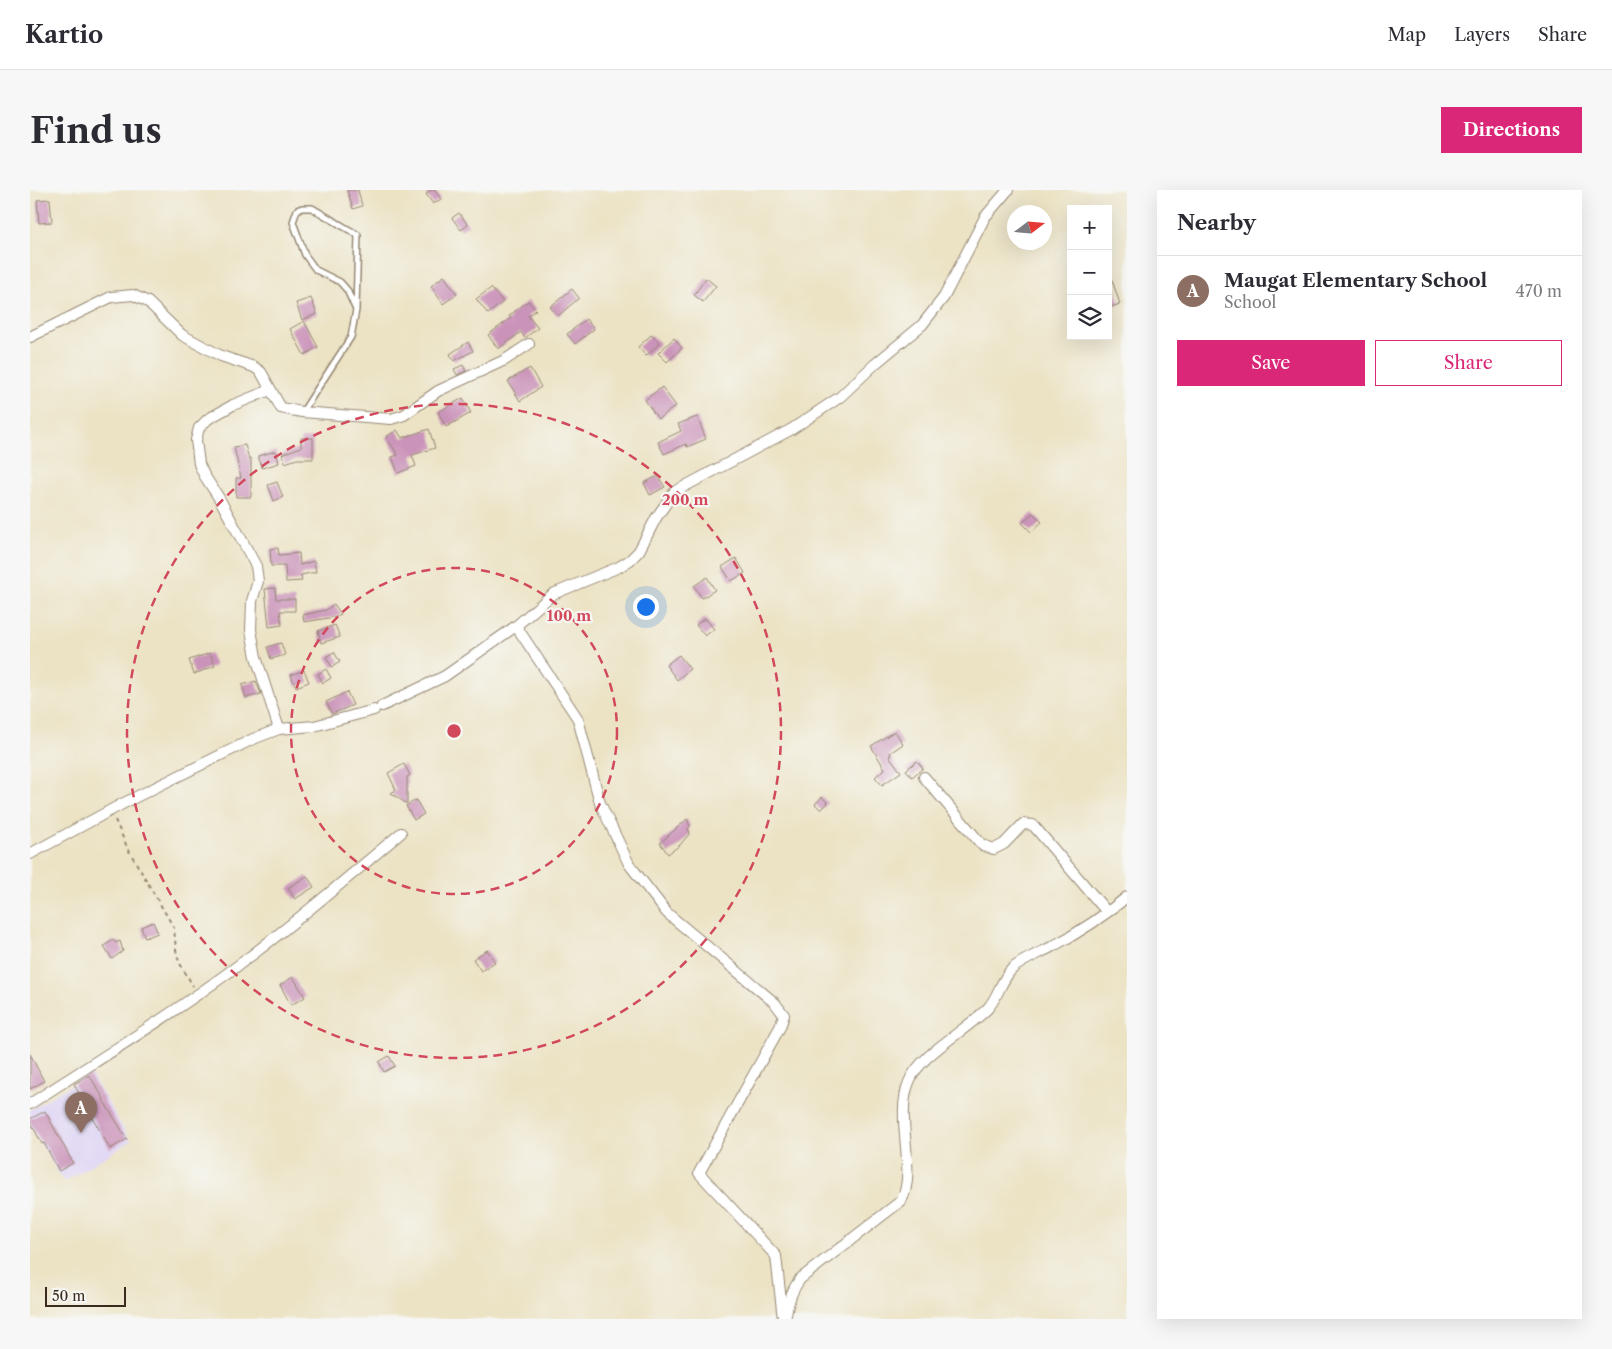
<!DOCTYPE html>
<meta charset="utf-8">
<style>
:root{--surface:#fff;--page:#f7f7f7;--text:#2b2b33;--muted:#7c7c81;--line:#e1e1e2;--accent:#db2777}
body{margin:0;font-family:"Libre Caslon Text",serif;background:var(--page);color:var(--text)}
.controls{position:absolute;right:15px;top:15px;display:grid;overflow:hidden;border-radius:0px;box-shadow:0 5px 20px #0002}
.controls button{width:45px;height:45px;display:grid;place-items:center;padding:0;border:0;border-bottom:1px solid var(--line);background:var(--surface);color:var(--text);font:25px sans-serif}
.compass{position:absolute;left:977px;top:15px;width:45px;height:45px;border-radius:50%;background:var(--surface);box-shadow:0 5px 20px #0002;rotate:74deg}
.scale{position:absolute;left:15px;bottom:12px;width:81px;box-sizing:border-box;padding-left:5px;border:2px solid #3b2a1e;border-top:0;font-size:14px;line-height:18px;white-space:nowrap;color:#3b2a1e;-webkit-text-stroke:4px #f6f6f2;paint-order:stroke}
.you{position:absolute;left:615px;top:416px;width:18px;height:18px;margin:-12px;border:4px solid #fff;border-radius:50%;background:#1a73e8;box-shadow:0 0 0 8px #1a73e833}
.badge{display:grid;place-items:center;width:32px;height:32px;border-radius:50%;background:var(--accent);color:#fff;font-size:16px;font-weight:700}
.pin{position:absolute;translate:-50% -41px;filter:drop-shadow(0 1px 2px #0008)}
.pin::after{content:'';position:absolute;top:26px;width:18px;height:15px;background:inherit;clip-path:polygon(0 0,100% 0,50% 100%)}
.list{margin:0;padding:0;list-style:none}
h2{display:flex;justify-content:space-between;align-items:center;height:65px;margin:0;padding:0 20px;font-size:21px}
h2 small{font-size:16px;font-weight:400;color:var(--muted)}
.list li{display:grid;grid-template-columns:32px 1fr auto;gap:15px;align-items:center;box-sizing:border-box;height:70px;padding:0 20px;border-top:1px solid var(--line)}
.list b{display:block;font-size:19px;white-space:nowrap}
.list p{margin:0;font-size:16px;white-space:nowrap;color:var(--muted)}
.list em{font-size:16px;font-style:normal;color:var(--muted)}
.actions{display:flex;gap:10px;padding:15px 20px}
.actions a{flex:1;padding:11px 0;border:1px solid var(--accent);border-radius:0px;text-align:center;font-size:18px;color:var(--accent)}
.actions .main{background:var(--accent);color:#fff}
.icon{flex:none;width:28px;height:28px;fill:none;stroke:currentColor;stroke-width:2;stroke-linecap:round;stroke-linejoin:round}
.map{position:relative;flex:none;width:1097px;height:1129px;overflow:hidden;border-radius:0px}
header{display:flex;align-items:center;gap:30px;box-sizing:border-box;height:70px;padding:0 25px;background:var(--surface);border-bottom:1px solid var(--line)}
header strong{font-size:24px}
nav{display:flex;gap:28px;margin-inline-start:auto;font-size:18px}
.intro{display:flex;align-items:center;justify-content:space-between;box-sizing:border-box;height:120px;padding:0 30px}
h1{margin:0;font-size:35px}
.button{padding:12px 22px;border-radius:0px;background:var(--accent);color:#fff;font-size:18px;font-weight:700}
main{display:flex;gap:30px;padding:0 30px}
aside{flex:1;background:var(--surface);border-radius:0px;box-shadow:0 5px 20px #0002}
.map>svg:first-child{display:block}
.built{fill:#dfd5f5}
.building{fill:#ca93b9}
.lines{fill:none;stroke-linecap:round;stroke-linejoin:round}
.lane-casing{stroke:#948672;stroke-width:8}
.street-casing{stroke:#948672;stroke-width:12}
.path{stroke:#948672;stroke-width:2;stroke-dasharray:4 4;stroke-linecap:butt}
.lane{stroke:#fff;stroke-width:5}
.street{stroke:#fff;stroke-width:10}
.ring{fill:none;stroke:#d1495b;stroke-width:2.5;stroke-dasharray:9 6}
.centre{fill:#d1495b;stroke:#f6f6f2;stroke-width:2.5}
.ring-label{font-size:15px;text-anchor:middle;font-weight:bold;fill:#d1495b;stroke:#f6f6f2;stroke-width:4.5;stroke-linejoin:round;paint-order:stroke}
</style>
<header>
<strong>Kartio</strong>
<nav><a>Map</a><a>Layers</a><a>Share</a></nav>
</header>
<div class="intro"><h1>Find us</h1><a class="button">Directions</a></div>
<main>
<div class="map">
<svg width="1097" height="1129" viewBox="0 0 1097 1129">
<rect width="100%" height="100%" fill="#f6f6f2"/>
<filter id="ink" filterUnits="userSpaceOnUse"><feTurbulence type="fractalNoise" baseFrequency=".02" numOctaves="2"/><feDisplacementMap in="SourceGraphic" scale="10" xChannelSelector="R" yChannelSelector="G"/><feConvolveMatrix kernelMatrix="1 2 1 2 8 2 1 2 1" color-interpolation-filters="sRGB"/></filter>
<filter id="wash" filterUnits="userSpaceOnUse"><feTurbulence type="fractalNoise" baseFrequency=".0096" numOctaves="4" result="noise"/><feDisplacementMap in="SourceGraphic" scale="20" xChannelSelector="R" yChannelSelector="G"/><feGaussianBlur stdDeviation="1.12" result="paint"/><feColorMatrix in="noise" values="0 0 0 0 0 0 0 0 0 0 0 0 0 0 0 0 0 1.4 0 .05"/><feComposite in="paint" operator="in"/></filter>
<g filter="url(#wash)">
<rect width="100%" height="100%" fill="#ece3c5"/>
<polygon class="built" points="60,883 101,951 34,992 0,936 0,920"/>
<g id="blocks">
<g class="building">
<polygon points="317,0 328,0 332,16 323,19"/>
<polygon points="401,0 405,0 411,9 403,14 396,4"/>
<polygon points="20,9 22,32 9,33 7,10"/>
<polygon points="429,23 438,35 431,40 422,28"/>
<polygon points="1080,84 1090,114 1078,118 1078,85"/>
<polygon points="414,86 427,104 413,114 401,96"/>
<polygon points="676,88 686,96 673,112 664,105"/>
<polygon points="461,98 473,112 458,124 446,109"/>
<polygon points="542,99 549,108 528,126 520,117"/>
<polygon points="281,108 287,124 272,130 266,113"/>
<polygon points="498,111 506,120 498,126 508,138 495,148 491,142 468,159 458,145 481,128 479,126"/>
<polygon points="556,129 564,139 545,154 537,144"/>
<polygon points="274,131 288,157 274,165 260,139"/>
<polygon points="621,145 630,153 616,166 608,157"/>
<polygon points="644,148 652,158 637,172 628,163"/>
<polygon points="438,152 443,161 424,171 420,164"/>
<polygon points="433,175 436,181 427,185 424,179"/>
<polygon points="500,178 511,197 490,211 478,191"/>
<polygon points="632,197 646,216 628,229 615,210"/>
<polygon points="433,208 441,223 416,237 408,222"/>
<polygon points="667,227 676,249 657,257 656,254 634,264 628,252 651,241 648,234"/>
<polygon points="399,239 405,258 382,265 386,276 368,283 362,267 368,265 356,247 367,240 372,248"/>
<polygon points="271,248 283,248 283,269 267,269 255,273 252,264 271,257"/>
<polygon points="215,255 219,269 221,268 221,307 206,307 206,288 211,288 204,257"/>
<polygon points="246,261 249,273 232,278 228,266"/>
<polygon points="628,286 635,297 620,305 614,293"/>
<polygon points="247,292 253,307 244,311 238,295"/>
<polygon points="1003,323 1012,332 1001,342 992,333"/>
<polygon points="248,358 249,365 269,363 270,375 284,371 286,382 271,385 272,391 256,392 255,376 241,376 240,359"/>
<polygon points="706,368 715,383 701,391 692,377"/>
<polygon points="677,387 685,400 672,408 664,396"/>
<polygon points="245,398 246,409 265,409 265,421 250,421 252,435 239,437 235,399"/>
<polygon points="304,414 311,424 305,427 274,432 273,425 296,420"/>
<polygon points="675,428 684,439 675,446 666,435"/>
<polygon points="305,435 310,447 291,453 288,441"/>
<polygon points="251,453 255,465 241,469 237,457"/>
<polygon points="304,462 310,472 302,477 296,467"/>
<polygon points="180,463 185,476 164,484 159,470"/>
<polygon points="649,465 660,479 647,490 636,475"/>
<polygon points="296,479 301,488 293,493 288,484"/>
<polygon points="274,480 279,492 266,497 261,485"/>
<polygon points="226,491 231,504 216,508 212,495"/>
<polygon points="317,502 323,515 302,524 296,512"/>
<polygon points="865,541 873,554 860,563 861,565 859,566 871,582 852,595 845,587 855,579 841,556"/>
<polygon points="887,571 893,578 882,587 876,580"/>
<polygon points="374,574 380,585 377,587 377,614 361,603 366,600 358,583"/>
<polygon points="792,607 798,613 791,620 785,614"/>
<polygon points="386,610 394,624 384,630 376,616"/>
<polygon points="657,629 660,636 658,639 660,643 650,655 638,664 630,653"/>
<polygon points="277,686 284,697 265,709 258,698"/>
<polygon points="123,732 128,743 115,748 111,737"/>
<polygon points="83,750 86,753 90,751 93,761 82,769 74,756"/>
<polygon points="457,760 465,772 451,781 443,769"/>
<polygon points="263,787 275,807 261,815 250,795"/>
<polygon points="0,864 14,891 0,899"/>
<polygon points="359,866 365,876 354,882 349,872"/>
<polygon points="59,885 74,909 73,910 97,949 80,959 44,894"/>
<polygon points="15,921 43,973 29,981 14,953 12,954 0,931 0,929"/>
</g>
</g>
</g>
<g filter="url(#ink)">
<use href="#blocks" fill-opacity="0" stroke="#948672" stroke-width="1"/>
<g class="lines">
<defs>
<polyline id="lane" points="273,221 321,147 326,120 317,100 310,92 286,80 275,65 263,32 267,20 272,18 282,18 328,45 326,120"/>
<g id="street">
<polyline points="0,147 81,107 103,105 118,112 152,145 191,166 224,177 231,182 251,218 272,222 361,229 374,225 408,201 475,170 499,154"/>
<polyline points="240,200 203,215 178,229 169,238 166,250 169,274 174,285 189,308 226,376 228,391 222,411 221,440 226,467 249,539"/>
<polyline points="486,436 548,529 570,613 599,674 637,723 745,813 754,825 750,837 669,983 746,1066 753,1129"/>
<polyline points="352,516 415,486 486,436 523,404 589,377 600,370 609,361 626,328 644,302 762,239 810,207 845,174 892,135 914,107 955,27 978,0"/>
<polyline points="894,587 952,655 964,659 974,654 993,634 1003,635 1077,722"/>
<polyline points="0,664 94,613 223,549 249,539 284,536 344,520"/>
<path d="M0,914C69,869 140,826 206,777C263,735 317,688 371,643"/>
<path d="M756,1125C758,1111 762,1100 770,1089L871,1011C888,981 864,929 879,892C890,864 936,841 958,818C968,807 971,790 982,779C993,769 1011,763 1025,755C1050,742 1075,725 1097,707"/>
</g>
</defs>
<use href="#lane" class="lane-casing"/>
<use href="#street" class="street-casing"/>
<polyline class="path" points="85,630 98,659 144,738 146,760 149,772 163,796"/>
<use href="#lane" class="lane"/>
<use href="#street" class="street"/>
</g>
</g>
<g class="ring">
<circle cx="424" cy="541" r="163"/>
<circle cx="424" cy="541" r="327"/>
</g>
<circle cx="424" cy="541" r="8" class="centre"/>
<g class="ring-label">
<text x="655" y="315">200 m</text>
<text x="539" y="431">100 m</text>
</g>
</svg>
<div class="controls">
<button>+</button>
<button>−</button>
<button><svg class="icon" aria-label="layers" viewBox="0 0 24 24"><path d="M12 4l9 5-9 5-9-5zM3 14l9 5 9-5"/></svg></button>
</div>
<svg class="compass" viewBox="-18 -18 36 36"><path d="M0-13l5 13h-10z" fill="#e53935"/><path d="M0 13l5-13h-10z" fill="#7c7c81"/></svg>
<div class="scale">50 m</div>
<div class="you"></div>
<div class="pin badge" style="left:51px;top:943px;background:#8d6e63">A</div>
</div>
<aside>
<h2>Nearby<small></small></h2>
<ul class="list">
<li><span class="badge" style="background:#8d6e63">A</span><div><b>Maugat Elementary School</b><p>School</p></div><em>470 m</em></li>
</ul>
<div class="actions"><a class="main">Save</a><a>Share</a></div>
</aside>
</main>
